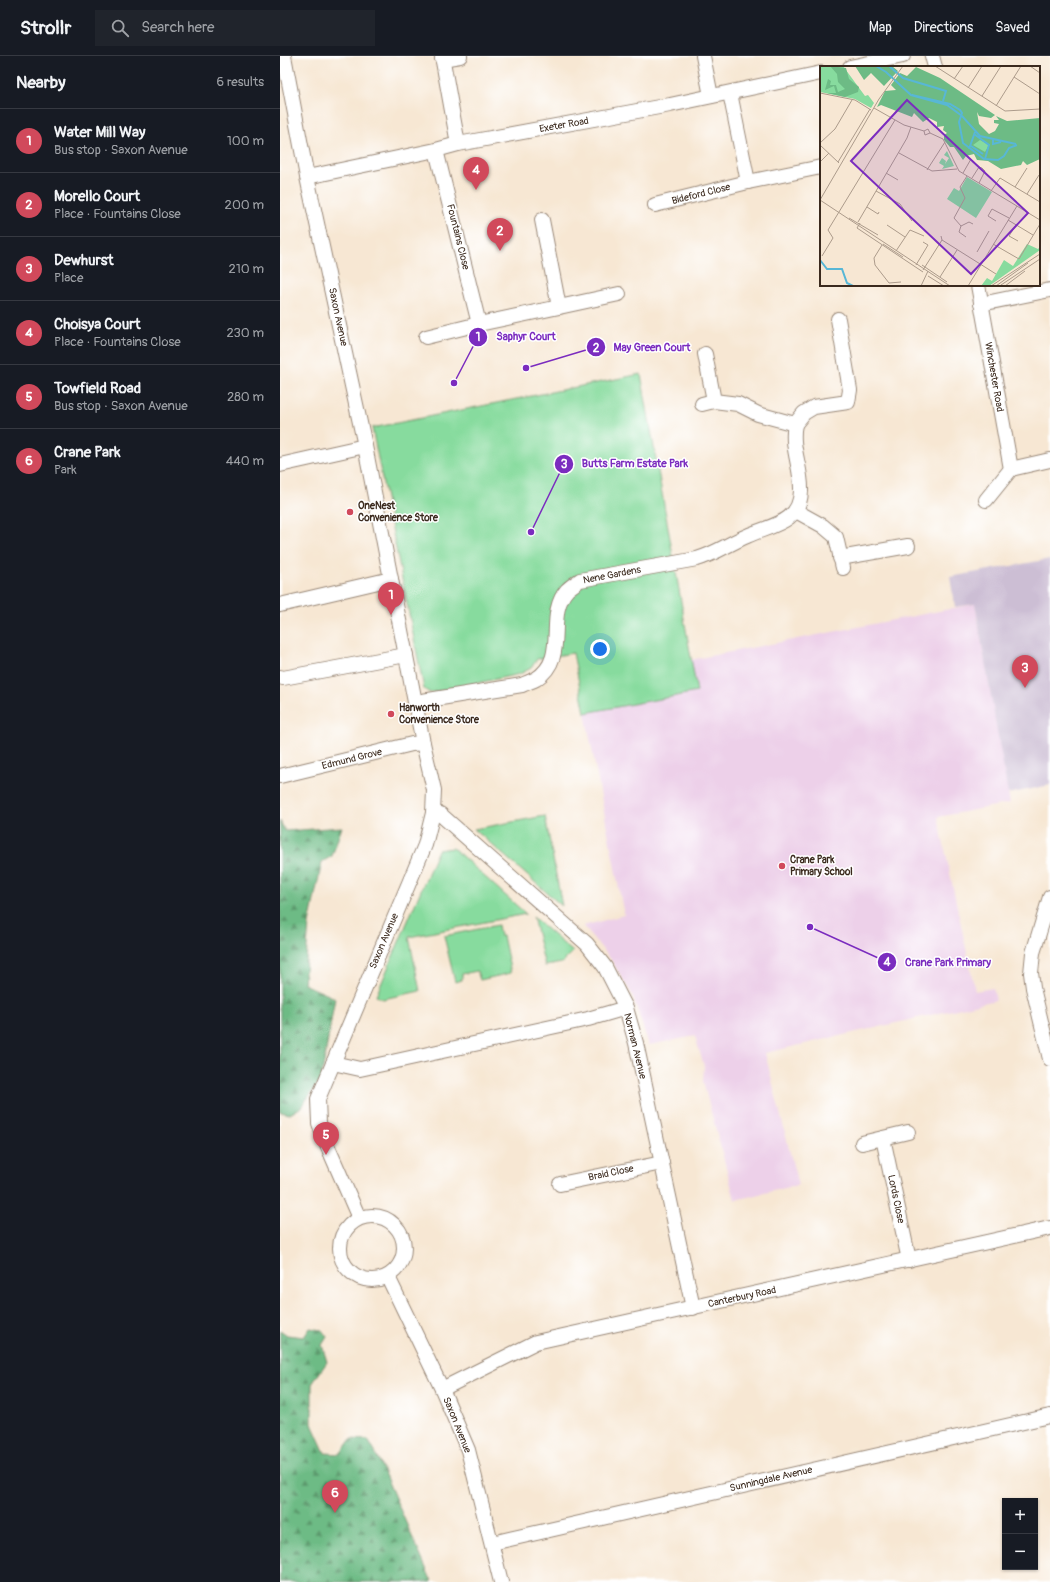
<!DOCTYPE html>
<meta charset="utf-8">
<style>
:root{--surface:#171b24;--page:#20242c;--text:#f1f3f6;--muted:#9ea1a6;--line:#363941;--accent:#d1495b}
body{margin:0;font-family:Pangolin,sans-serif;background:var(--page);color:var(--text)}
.controls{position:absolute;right:12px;bottom:12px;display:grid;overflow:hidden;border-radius:0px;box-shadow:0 1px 3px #0004}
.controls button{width:36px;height:36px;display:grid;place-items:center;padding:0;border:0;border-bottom:1px solid var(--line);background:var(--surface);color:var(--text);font:20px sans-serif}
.you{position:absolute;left:320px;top:593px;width:14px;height:14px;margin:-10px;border:3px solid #fff;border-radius:50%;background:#1a73e8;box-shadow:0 0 0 6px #1a73e833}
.badge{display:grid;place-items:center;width:26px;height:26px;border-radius:50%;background:var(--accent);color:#fff;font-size:13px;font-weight:700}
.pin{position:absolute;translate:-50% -33px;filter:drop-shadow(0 1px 2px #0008)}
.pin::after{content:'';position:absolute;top:21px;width:14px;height:12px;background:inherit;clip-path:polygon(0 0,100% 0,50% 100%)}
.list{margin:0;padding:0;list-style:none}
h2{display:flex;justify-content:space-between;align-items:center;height:52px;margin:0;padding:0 16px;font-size:17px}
h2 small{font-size:13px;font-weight:400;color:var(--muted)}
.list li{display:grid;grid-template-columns:26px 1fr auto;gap:12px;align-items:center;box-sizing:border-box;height:64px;padding:0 16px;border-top:1px solid var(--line)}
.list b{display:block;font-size:15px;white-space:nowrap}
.list p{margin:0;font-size:13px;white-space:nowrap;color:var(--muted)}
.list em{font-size:13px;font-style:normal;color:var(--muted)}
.icon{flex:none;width:22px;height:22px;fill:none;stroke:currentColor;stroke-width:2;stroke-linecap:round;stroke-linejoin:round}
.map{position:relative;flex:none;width:770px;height:1526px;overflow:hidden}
header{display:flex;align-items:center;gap:24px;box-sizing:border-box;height:56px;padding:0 20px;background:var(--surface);border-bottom:1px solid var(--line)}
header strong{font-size:19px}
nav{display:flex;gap:22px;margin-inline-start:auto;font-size:14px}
.search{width:280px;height:36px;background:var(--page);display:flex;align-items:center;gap:10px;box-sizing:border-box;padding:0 14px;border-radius:0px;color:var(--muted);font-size:15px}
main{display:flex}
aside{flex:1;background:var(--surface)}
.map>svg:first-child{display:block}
.built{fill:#edd0e9}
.industrial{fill:#ccbed4}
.green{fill:#87db9e;stroke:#61825e}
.forest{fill:url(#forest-firs);stroke:#547252}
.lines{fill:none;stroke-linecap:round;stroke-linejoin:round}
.minor-casing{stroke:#998878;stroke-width:16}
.minor{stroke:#fff;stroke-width:14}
.poi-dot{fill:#d1495b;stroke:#fff;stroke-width:1.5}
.labels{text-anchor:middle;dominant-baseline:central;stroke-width:3;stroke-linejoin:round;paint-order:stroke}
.street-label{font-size:10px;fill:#3b2a1e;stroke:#fff}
.poi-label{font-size:10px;font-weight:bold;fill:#3b2a1e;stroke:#fff;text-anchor:start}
.inset-river{fill:none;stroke:#58b7d6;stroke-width:2}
.inset-road{fill:none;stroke:#ac9b8b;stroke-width:1}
.view{fill:#7b2cbf;fill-opacity:0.15;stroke:#7b2cbf;stroke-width:2}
.inset-edge{fill:none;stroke:#3b2a1e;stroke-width:2}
.leader{fill:none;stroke:#7b2cbf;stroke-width:1.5}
.callout-dot{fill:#7b2cbf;stroke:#fff;stroke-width:1.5}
.mark-label{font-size:12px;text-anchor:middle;font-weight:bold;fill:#fff}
.callout-label{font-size:11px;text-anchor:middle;font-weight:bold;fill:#7b2cbf;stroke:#fff;stroke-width:3;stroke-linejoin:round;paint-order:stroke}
</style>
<header>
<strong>Strollr</strong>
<div class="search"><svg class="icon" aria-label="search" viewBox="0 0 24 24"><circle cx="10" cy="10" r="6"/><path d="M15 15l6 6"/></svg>Search here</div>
<nav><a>Map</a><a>Directions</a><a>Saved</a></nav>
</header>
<main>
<aside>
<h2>Nearby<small>6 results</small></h2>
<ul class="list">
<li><span class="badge">1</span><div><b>Water Mill Way</b><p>Bus stop · Saxon Avenue</p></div><em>100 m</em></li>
<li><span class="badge">2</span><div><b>Morello Court</b><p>Place · Fountains Close</p></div><em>200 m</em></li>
<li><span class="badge">3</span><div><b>Dewhurst</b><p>Place</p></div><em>210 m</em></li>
<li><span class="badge">4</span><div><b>Choisya Court</b><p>Place · Fountains Close</p></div><em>230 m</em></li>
<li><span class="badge">5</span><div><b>Towfield Road</b><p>Bus stop · Saxon Avenue</p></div><em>280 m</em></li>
<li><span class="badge">6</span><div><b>Crane Park</b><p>Park</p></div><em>440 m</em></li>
</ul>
</aside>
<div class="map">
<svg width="770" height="1526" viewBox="0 0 770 1526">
<defs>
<pattern id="forest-firs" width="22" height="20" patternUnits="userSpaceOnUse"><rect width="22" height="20" fill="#6dbb85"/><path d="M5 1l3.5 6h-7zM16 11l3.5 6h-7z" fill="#5b986c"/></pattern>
</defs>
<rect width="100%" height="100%" fill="#fff"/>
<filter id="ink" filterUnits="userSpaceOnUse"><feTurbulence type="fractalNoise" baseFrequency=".025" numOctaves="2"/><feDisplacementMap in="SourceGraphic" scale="8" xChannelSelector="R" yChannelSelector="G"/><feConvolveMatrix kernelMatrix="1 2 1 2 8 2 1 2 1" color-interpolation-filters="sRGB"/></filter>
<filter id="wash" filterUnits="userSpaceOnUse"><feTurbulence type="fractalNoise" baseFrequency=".012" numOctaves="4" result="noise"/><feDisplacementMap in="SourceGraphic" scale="16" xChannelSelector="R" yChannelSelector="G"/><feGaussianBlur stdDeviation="0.9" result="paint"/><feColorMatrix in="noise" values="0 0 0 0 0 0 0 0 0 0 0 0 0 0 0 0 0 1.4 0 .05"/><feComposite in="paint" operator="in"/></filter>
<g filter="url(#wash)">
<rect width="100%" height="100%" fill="#f7e7d3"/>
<polygon class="built" points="695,548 730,747 658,761 695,935 713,932 716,944 485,997 518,1129 455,1144 423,1026 424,1010 415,980 369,989 352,938 330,902 303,870 344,859 305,657 417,636 410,604"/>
<polygon class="industrial" points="770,503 770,729 728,738 695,548 675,551 670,521"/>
<g class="green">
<polygon points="361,318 417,636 305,657 293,597 257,603 251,612 240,618 150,637 144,633 92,372"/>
<polygon points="265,760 282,850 194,773"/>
<polygon points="173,792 246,858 129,881 140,935 103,943 96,940 158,794"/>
<polygon points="253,861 293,896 282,907 265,910"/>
<polygon points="218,869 220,880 223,880 231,917 200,924 197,915 182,918 182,924 175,926 164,880"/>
</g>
<g class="forest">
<polygon points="0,765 5,775 62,771 52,800 42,806 29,868 24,928 55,942 41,1024 20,1052 10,1058 0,1056"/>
<polygon points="30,1272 42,1274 47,1281 42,1289 47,1306 32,1328 32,1368 45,1397 60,1398 71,1383 88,1384 95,1396 152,1526 0,1526 0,1274 7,1279 24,1281"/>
</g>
</g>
<g filter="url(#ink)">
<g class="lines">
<defs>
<g id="minor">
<polyline points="4,0 27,121 85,390 143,687 154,734 153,757 145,789 38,1043 39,1067 44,1082 79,1162"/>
<polyline points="162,0 178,88"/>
<polyline points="423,0 431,40"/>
<polyline points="652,0 655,11"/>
<polyline points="162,3 180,0"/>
<polyline points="570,11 623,0"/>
<polyline points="450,37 468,126"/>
<polyline points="156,94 199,268 279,251 262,164"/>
<polyline points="27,121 156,94 178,88 390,49 541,17"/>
<polyline points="375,149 468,126 541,111"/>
<polyline points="698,229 731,413"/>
<polyline points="701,248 770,234"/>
<polyline points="279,251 339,238"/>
<polyline points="146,281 199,268"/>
<polyline points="425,298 434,345 458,348 478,358 515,368 524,357 534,351 568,346 570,334 558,263"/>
<polyline points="422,348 434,345"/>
<polyline points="0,409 85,390"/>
<polyline points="706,444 731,413 770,404"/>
<polyline points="516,455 543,470 556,481 563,512"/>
<polyline points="560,502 628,490"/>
<polyline points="0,549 111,523"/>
<polyline points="0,621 3,622 126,599"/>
<path d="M136,646L242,629C246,627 252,625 256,623C290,601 264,560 287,534C291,530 296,527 300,524L417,503C435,498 450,487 467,480C490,469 520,468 521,435C522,412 510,391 515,368"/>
<polyline points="0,720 132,688 143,687"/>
<polyline points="153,757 160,758 307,888 325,911 346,952 356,987 413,1252"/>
<polyline points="770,841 753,897 751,917 753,932 770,1003"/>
<polyline points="53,1007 80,1013 308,963 346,952"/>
<polyline points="603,1082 629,1204"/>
<polyline points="582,1087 628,1076"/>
<polyline points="280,1128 382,1107"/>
<circle cx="92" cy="1192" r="32"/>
<polyline points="108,1221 162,1333 188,1394 221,1526"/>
<polyline points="162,1333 256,1286 770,1172"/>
<polyline points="212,1487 770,1360"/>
</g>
</defs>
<use href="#minor" class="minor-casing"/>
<use href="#minor" class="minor"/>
</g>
</g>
<g class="poi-dot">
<circle cx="70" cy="456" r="4"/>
<circle cx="111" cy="658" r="4"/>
<circle cx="502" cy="810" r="4"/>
</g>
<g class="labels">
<g class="street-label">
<text transform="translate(284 69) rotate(-10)">Exeter Road</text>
<text transform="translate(421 138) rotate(-14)">Bideford Close</text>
<text transform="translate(178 181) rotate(76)">Fountains Close</text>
<text transform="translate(58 261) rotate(78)">Saxon Avenue</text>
<text transform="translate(714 321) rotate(80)">Winchester Road</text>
<text transform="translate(332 519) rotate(-11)">Nene Gardens</text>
<text transform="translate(72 703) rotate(-14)">Edmund Grove</text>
<text transform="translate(104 885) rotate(-67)">Saxon Avenue</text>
<text transform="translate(355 990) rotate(76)">Norman Avenue</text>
<text transform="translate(331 1117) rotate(-12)">Braid Close</text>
<text transform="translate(616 1143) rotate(78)">Lords Close</text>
<text transform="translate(462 1241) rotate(-12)">Canterbury Road</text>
<text transform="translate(177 1369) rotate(68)">Saxon Avenue</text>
<text transform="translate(491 1423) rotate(-13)">Sunningdale Avenue</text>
</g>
<g class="poi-label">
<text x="78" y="450">OneNest<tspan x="78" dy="12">Convenience Store</tspan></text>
<text x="119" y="652">Hanworth<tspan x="119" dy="12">Convenience Store</tspan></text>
<text x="510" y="804">Crane Park<tspan x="510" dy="12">Primary School</tspan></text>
</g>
</g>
<g transform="translate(540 10)">
<rect width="220" height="220" fill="#f7e7d3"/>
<path d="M0,0H23L45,30L48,29L54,37L51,42L35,33L0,26ZM127,85L134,100L122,103L124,100L119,97L122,92L126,95L125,98L129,92L124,89ZM147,111L172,126L156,152L127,133L134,122L139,125ZM207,178L218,183L220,181V184L169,220H161L167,212L172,215L184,194L193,200Z" fill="#87db9e"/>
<path d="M10,0L26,2L29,13L39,21L38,26L25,31L7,27H16L14,20L5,24L8,13L11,15L10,19H16L18,26L25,23L18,16L17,8ZM35,0H72L78,5L64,20L51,7L44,14ZM96,1L120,12L175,49L171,52L159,50L157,46L159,58L169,68L175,65L179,58L174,57V54H179L176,50L187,55L220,52V93L207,99L203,95L201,99L181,103L168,95L157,94L154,88L146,90L143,94L134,81H130L124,74V69L127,67L123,64L124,60L117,61V56L109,52L103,56L94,47L92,51L61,39L57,41L65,25L76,24L71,19L80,7L87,10Z" fill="#6dbb85"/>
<path d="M160,74L169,79L165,86L153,79Z" fill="#87db9e"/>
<path class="inset-river" d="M56,0L66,6L91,29L127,39L142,50L160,70L196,78M69,0L83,12L126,25L123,35M92,29L130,38L140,44L142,47L139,56L143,77L164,93L178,94L184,90L189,82L197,79M154,68L169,79L165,93M173,73V78L181,76M151,80L163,88M149,83L155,66M0,194L7,203H22L27,217L33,220"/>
<path class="inset-road" d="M115,0L185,45L220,43M210,0L220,7M194,11L220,28M134,13L143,0M148,22L162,0M0,27L35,34L51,44M162,30L181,0M176,40L201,0M54,42L84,59L104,65L105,69L110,67M104,65L108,63L110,67L123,73L139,105L220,154M0,77L15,63L32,34M0,79L19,97M79,87L112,105L137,103M0,96L9,87M18,96L50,43M107,104L125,76M66,107L78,114M143,107L151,93M152,112L159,101L162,102L165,105L159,117M195,121L207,102M56,125L80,138L92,155M171,125L180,112L220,136M207,128L219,109M0,134L59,33L83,0M0,134L130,220M47,141L58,148L59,146M29,152L58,169M188,154L213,169M176,155L168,150L172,143L189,152M38,156L87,72L91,61M40,157L37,162L103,206M67,159L85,171M196,159L189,170L198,175M141,160L134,152L145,132L140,121L147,110M146,171L139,166L141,160L149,156L153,158M122,174L176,208M63,178L83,191M173,178L199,193L220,158M62,179L54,192L55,199L69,217L81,216M76,185L90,164L104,170M157,186L169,165M2,190L13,172L8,164L75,54M96,199L108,179L103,176M102,199L127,216M103,204L122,174L121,170M108,210L124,220M120,211L137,184M181,219L220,193M101,220L108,205M148,220L197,140M171,220L220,188M176,220L208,197M185,220L205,205"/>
<path class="view" d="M87,34L208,147L151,208L31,95Z"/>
<rect width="220" height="220" class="inset-edge"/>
</g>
<path class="leader" d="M174 327L198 281M246 312L316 291M251 476L284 408M530 871L607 906"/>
<g class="callout-dot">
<circle cx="174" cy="327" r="4"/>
<circle cx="246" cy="312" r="4"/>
<circle cx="251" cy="476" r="4"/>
<circle cx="530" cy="871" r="4"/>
<circle cx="198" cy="281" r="10"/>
<circle cx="316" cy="291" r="10"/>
<circle cx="284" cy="408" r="10"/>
<circle cx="607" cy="906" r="10"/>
</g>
<g class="mark-label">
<text x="198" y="285">1</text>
<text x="316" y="296">2</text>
<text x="284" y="412">3</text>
<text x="607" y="910">4</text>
</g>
<g class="callout-label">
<text x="246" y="284">Saphyr Court</text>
<text x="372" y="295">May Green Court</text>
<text x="355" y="411">Butts Farm Estate Park</text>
<text x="668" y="910">Crane Park Primary</text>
</g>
</svg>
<div class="controls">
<button>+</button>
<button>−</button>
</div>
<div class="you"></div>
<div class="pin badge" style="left:111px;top:559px">1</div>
<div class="pin badge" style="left:220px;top:195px">2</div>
<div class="pin badge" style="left:745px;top:632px">3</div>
<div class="pin badge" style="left:196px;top:134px">4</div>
<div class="pin badge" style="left:46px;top:1099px">5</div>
<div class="pin badge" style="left:55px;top:1457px">6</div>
</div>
</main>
